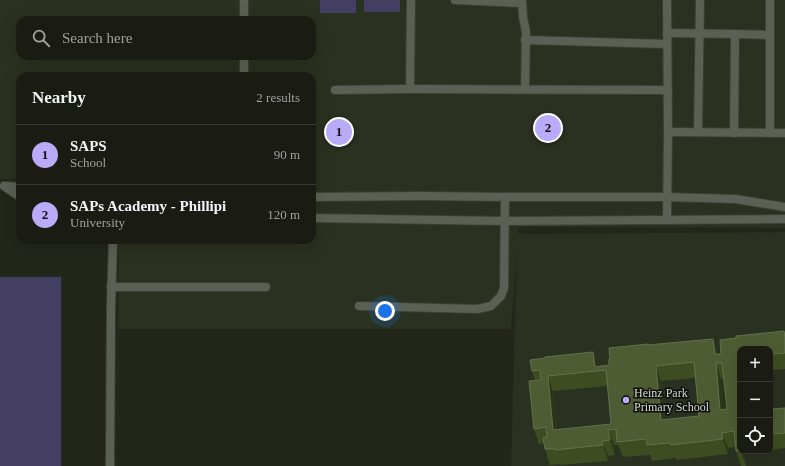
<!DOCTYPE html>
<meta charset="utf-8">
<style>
:root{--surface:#1a1c14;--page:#272922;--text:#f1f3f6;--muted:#9fa1a0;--line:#383a34;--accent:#b9abf7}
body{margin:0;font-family:"Times New Roman",serif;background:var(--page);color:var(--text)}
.controls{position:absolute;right:12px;bottom:12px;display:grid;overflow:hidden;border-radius:8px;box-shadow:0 4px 16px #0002}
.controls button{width:36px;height:36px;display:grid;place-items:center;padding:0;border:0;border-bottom:1px solid var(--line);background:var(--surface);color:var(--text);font:20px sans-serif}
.you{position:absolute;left:385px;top:311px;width:14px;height:14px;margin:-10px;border:3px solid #fff;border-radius:50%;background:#1a73e8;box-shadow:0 0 0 6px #1a73e833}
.badge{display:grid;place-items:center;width:26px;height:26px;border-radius:50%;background:var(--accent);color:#111;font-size:13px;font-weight:700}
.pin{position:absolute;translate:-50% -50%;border:2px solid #fff;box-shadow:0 1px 4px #0006}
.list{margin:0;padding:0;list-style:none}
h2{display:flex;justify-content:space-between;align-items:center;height:52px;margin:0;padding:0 16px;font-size:17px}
h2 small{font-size:13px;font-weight:400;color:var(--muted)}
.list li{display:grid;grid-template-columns:26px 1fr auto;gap:12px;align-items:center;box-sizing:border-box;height:60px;padding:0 16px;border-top:1px solid var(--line)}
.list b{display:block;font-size:15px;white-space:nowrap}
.list p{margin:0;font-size:13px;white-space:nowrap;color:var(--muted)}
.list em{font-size:13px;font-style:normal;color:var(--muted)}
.icon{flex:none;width:22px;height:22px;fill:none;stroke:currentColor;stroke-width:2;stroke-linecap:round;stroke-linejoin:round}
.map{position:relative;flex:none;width:785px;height:466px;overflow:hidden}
.search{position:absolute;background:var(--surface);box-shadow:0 4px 16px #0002;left:16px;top:16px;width:300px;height:44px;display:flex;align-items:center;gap:10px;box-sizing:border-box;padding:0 14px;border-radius:12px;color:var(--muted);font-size:15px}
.panel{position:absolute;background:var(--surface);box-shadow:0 4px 16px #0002;left:16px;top:72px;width:300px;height:172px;border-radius:12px}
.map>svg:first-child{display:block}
.built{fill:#2a3120;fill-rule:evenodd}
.green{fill:#453e63}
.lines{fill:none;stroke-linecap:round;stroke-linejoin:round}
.service-casing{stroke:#3c4037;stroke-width:10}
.service{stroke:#5b6054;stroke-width:8}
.wall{fill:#3e4d21;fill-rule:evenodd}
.shaded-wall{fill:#2c3716}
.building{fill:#4e5c34;stroke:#64704d;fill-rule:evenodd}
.poi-dot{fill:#b9abf7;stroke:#0c0e0a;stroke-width:1.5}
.labels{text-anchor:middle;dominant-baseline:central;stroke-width:3;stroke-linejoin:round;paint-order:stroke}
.poi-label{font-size:12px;fill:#d8dbd4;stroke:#0c0e0a;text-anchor:start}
</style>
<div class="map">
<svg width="785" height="466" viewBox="0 0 785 466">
<rect width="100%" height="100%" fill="#22261b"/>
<path class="built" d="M0,0H785V228L519,227L518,234L785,232V466H511L517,249L511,329H118L119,240H312V76H20V179H0ZM20,20H312V56H20ZM740,349H770V451H740Z"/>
<g class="green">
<rect x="320" y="0" width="36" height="13"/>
<rect x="364" y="0" width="36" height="12"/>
<rect x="0" y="277" width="61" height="189"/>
</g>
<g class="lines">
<defs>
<g id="service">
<polyline points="455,0 522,3"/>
<polyline points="522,0 523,17 526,32 525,89"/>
<polyline points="244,20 244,0"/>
<polyline points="667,33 735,34 770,35"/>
<polyline points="525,40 667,44"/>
<polyline points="244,56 244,76"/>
<polyline points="410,89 411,0"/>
<polyline points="335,90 410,89 668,90"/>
<polyline points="668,132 785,133"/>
<polyline points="698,132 700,0"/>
<polyline points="734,133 735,34"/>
<polyline points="770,133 770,0"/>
<polyline points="4,186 20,197"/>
<polyline points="5,186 20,187"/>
<polyline points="312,197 423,196 505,197 667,197 735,199 785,207"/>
<polyline points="312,218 505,221 785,219"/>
<polyline points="667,220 668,132 667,0"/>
<polyline points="111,287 266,287"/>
<polyline points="359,306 477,309 491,306 501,296 504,288 505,197"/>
<polyline points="110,466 111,306 113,240"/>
</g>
</defs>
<use href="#service" class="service-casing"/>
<use href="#service" class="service"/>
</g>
<g class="wall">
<path d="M784,331L785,333V369L770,370V349H740V451H761L745,453L746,466H741L736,451V447L728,448V454L676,460V458L652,461L650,455L623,457L618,445H614L615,455L608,456V461L560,465V464L550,465L545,449L544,443L539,444L534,429L535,380L532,371L530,360L598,366L609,365L648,345L719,354H721L736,338ZM695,378L699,416L665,419L661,381ZM721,379H724L727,409H724ZM608,386L611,424L557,430L553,391Z"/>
<polygon points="785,408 785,448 770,450 770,409"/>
</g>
<g class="shaded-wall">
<polygon points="713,339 719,354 715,354"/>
<polygon points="593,352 599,367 595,367"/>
<polygon points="716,363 721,379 726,425 720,410"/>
<polygon points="656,366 661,381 667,435 661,420"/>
<polygon points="548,376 553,391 559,446 553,430"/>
<polygon points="608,430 614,445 615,455 610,440"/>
<polygon points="722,433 728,448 728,454 723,439"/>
<polygon points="602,441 608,456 608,461 603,445"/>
<polygon points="741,451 744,451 745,453 746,466"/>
</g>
<g class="building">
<path d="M784,331L785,338V353L770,354V349H740V437H739L740,451H736L734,431L722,433L723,439L671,445L670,443L647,445L646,439L617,442L616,429L608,430L610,440L602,441L603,445L555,450V449H545L543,438L547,437L546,427L534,429L529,381L541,380L540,370L532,371L530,360L545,358V357L593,352L595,367L609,365V359H610L609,348L648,344V345L713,339L715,354H721L720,340L736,338V336ZM694,362L699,416L661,420L656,366ZM716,363H722L727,409L720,410ZM606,370L611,424L553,430L548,376Z"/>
<polygon points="785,408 785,433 770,434 770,409"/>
</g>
<circle class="poi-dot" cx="626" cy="400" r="4"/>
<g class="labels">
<g class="poi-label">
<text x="634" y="393">Heinz Park<tspan x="634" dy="14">Primary School</tspan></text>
</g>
</g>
</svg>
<div class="controls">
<button>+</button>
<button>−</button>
<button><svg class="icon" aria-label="locate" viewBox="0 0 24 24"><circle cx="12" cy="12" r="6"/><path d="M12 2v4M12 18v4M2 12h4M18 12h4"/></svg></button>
</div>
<div class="you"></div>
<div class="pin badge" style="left:339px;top:132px">1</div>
<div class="pin badge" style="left:548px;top:128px">2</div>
<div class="search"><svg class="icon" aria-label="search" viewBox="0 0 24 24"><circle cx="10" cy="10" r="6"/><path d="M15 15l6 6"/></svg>Search here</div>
<section class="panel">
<h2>Nearby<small>2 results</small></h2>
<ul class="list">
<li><span class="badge">1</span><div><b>SAPS</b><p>School</p></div><em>90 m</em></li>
<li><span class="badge">2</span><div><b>SAPs Academy - Phillipi</b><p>University</p></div><em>120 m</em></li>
</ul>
</section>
</div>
